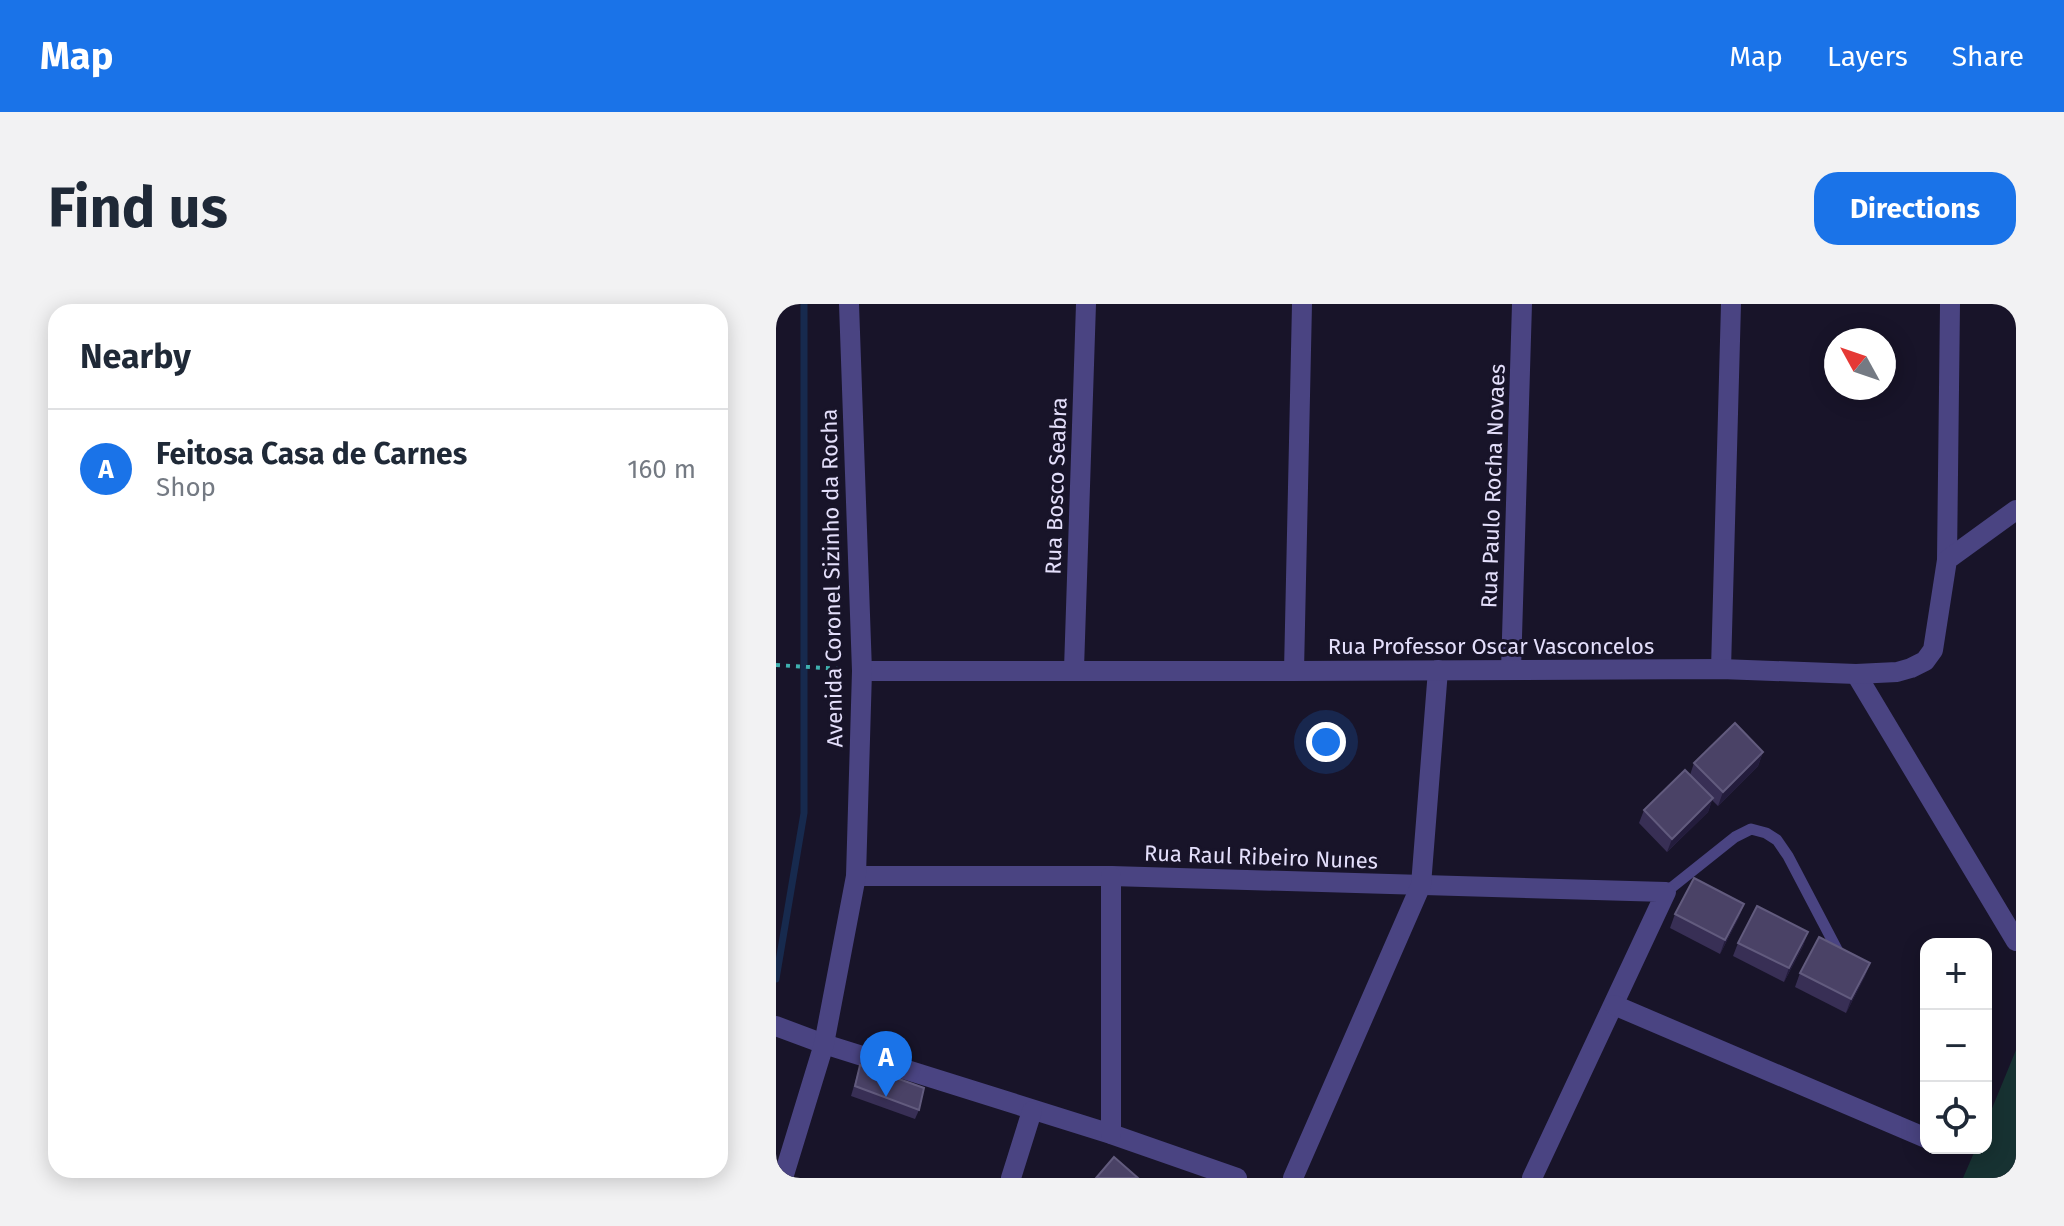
<!DOCTYPE html>
<meta charset="utf-8">
<style>
:root{--surface:#fff;--page:#f2f2f3;--text:#1f2937;--muted:#747a83;--line:#e0e1e3;--accent:#1a73e8}
body{margin:0;font-family:"Fira Sans",sans-serif;background:var(--page);color:var(--text)}
.controls{position:absolute;right:24px;bottom:24px;display:grid;overflow:hidden;border-radius:16px;box-shadow:0 4px 20px #0003}
.controls button{width:72px;height:72px;display:grid;place-items:center;padding:0;border:0;border-bottom:2px solid var(--line);background:var(--surface);color:var(--text);font:40px sans-serif}
.compass{position:absolute;left:1048px;top:24px;width:72px;height:72px;border-radius:50%;background:var(--surface);box-shadow:0 4px 20px #0003;rotate:310deg}
.you{position:absolute;left:550px;top:438px;width:28px;height:28px;margin:-20px;border:6px solid #fff;border-radius:50%;background:#1a73e8;box-shadow:0 0 0 12px #1a73e833}
.badge{display:grid;place-items:center;width:52px;height:52px;border-radius:50%;background:var(--accent);color:#fff;font-size:26px;font-weight:700}
.pin{position:absolute;translate:-50% -66px;filter:drop-shadow(0 2px 4px #0008)}
.pin::after{content:'';position:absolute;top:42px;width:28px;height:24px;background:inherit;clip-path:polygon(0 0,100% 0,50% 100%)}
.list{margin:0;padding:0;list-style:none}
h2{display:flex;justify-content:space-between;align-items:center;height:104px;margin:0;padding:0 32px;font-size:34px}
h2 small{font-size:26px;font-weight:400;color:var(--muted)}
.list li{display:grid;grid-template-columns:52px 1fr auto;gap:24px;align-items:center;box-sizing:border-box;height:120px;padding:0 32px;border-top:2px solid var(--line)}
.list b{display:block;font-size:30px;white-space:nowrap}
.list p{margin:0;font-size:26px;white-space:nowrap;color:var(--muted)}
.list em{font-size:26px;font-style:normal;color:var(--muted)}
.icon{flex:none;width:44px;height:44px;fill:none;stroke:currentColor;stroke-width:2;stroke-linecap:round;stroke-linejoin:round}
.map{position:relative;flex:none;width:1240px;height:874px;overflow:hidden;border-radius:24px}
header{display:flex;align-items:center;gap:48px;box-sizing:border-box;height:112px;padding:0 40px;background:var(--accent);color:#fff}
header strong{font-size:38px}
nav{display:flex;gap:44px;margin-inline-start:auto;font-size:28px}
.intro{display:flex;align-items:center;justify-content:space-between;box-sizing:border-box;height:192px;padding:0 48px}
h1{margin:0;font-size:56px}
.button{padding:20px 36px;border-radius:24px;background:var(--accent);color:#fff;font-size:28px;font-weight:700}
main{display:flex;gap:48px;padding:0 48px}
aside{flex:1;background:var(--surface);border-radius:24px;box-shadow:0 4px 20px #0003}
.map>svg:first-child{display:block}
.green{fill:#173232}
.lines{fill:none;stroke-linecap:round;stroke-linejoin:round}
.stream{stroke:#172a4e;stroke-width:7}
.path{stroke:#3fb0af;stroke-width:4;stroke-dasharray:4 6;stroke-linecap:butt}
.service{stroke:#4a4482;stroke-width:11}
.minor{stroke:#4a4482;stroke-width:20}
.tertiary{stroke:#4a4482;stroke-width:20}
.wall{fill:#382f55}
.shaded-wall{fill:#231c3c}
.building{fill:#4a4266;stroke:#625b7e;stroke-width:2}
.labels{text-anchor:middle;dominant-baseline:central;stroke-width:6;stroke-linejoin:round;paint-order:stroke}
.street-label{font-size:22px;fill:#e4dffb;stroke:#181429}
</style>
<header>
<strong>Map</strong>
<nav><a>Map</a><a>Layers</a><a>Share</a></nav>
</header>
<div class="intro"><h1>Find us</h1><a class="button">Directions</a></div>
<main>
<aside>
<h2>Nearby<small></small></h2>
<ul class="list">
<li><span class="badge">A</span><div><b>Feitosa Casa de Carnes</b><p>Shop</p></div><em>160 m</em></li>
</ul>
</aside>
<div class="map">
<svg width="1240" height="874" viewBox="0 0 1240 874">
<rect width="100%" height="100%" fill="#181429"/>
<polygon class="green" points="1240,746 1240,874 1187,874 1200,844 1210,844 1210,819"/>
<g class="lines">
<polyline class="stream" points="0,675 28,509 28,0"/>
<polyline class="path" points="0,361 64,365"/>
<polyline class="service" points="890,588 959,533 975,525 990,529 1001,536 1012,552 1065,653"/>
<g class="minor">
<polyline points="1171,256 1174,0"/>
<polyline points="298,365 310,0"/>
<polyline points="945,365 955,0"/>
<polyline points="735,366 746,0"/>
<polyline points="518,367 526,0"/>
<polyline points="1080,370 1240,637"/>
<polyline points="80,572 335,572 890,588 756,874"/>
<polyline points="838,701 1150,834"/>
<polyline points="0,722 48,740 335,830 461,874"/>
<polyline points="335,830 335,572"/>
<polyline points="235,874 256,807"/>
<polyline points="517,874 645,581 662,366"/>
</g>
<g class="tertiary">
<polyline points="86,367 518,367 945,365 1080,370 1121,368 1135,364 1149,357 1157,346 1171,256 1240,206"/>
<polyline points="7,874 48,740 80,572 86,367 73,0"/>
</g>
</g>
<g class="wall">
<polygon points="987,448 982,462 942,502 936,496 932,508 891,548 863,519 868,506 914,471 918,459"/>
<polygon points="968,600 963,613 944,650 894,624 899,610"/>
<polygon points="1032,628 1027,642 1008,678 957,652 962,639"/>
<polygon points="1094,659 1089,672 1070,709 1019,683 1024,669"/>
<polygon points="84,761 143,806 139,815 75,792"/>
</g>
<g class="shaded-wall">
<polygon points="987,448 982,462 942,502 947,488"/>
<polygon points="937,494 932,508 891,548 896,535"/>
<polygon points="968,600 963,613 944,650 949,636"/>
<polygon points="1032,628 1027,642 1008,678 1013,664"/>
<polygon points="1094,659 1089,672 1070,709 1075,695"/>
</g>
<g class="building">
<polygon points="959,419 987,448 947,488 918,459"/>
<polygon points="909,466 937,494 896,535 868,506"/>
<polygon points="918,574 968,600 949,636 899,610"/>
<polygon points="981,602 1032,628 1013,664 962,639"/>
<polygon points="1043,633 1094,659 1075,695 1024,669"/>
<polygon points="84,761 148,784 143,806 79,782"/>
<polygon points="338,853 362,874 320,874"/>
</g>
<g class="labels">
<g class="street-label">
<text transform="translate(280 182) rotate(-88)">Rua Bosco Seabra</text>
<text transform="translate(717 182) rotate(-88)">Rua Paulo Rocha Novaes</text>
<text transform="translate(56 274) rotate(-91)">Avenida Coronel Sizinho da Rocha</text>
<text x="715" y="342">Rua Professor Oscar Vasconcelos</text>
<text transform="translate(485 553) rotate(2)">Rua Raul Ribeiro Nunes</text>
</g>
</g>
</svg>
<div class="controls">
<button>+</button>
<button>−</button>
<button><svg class="icon" aria-label="locate" viewBox="0 0 24 24"><circle cx="12" cy="12" r="6"/><path d="M12 2v4M12 18v4M2 12h4M18 12h4"/></svg></button>
</div>
<svg class="compass" viewBox="-18 -18 36 36"><path d="M0-13l5 13h-10z" fill="#e53935"/><path d="M0 13l5-13h-10z" fill="#747a83"/></svg>
<div class="you"></div>
<div class="pin badge" style="left:110px;top:793px">A</div>
</div>
</main>
